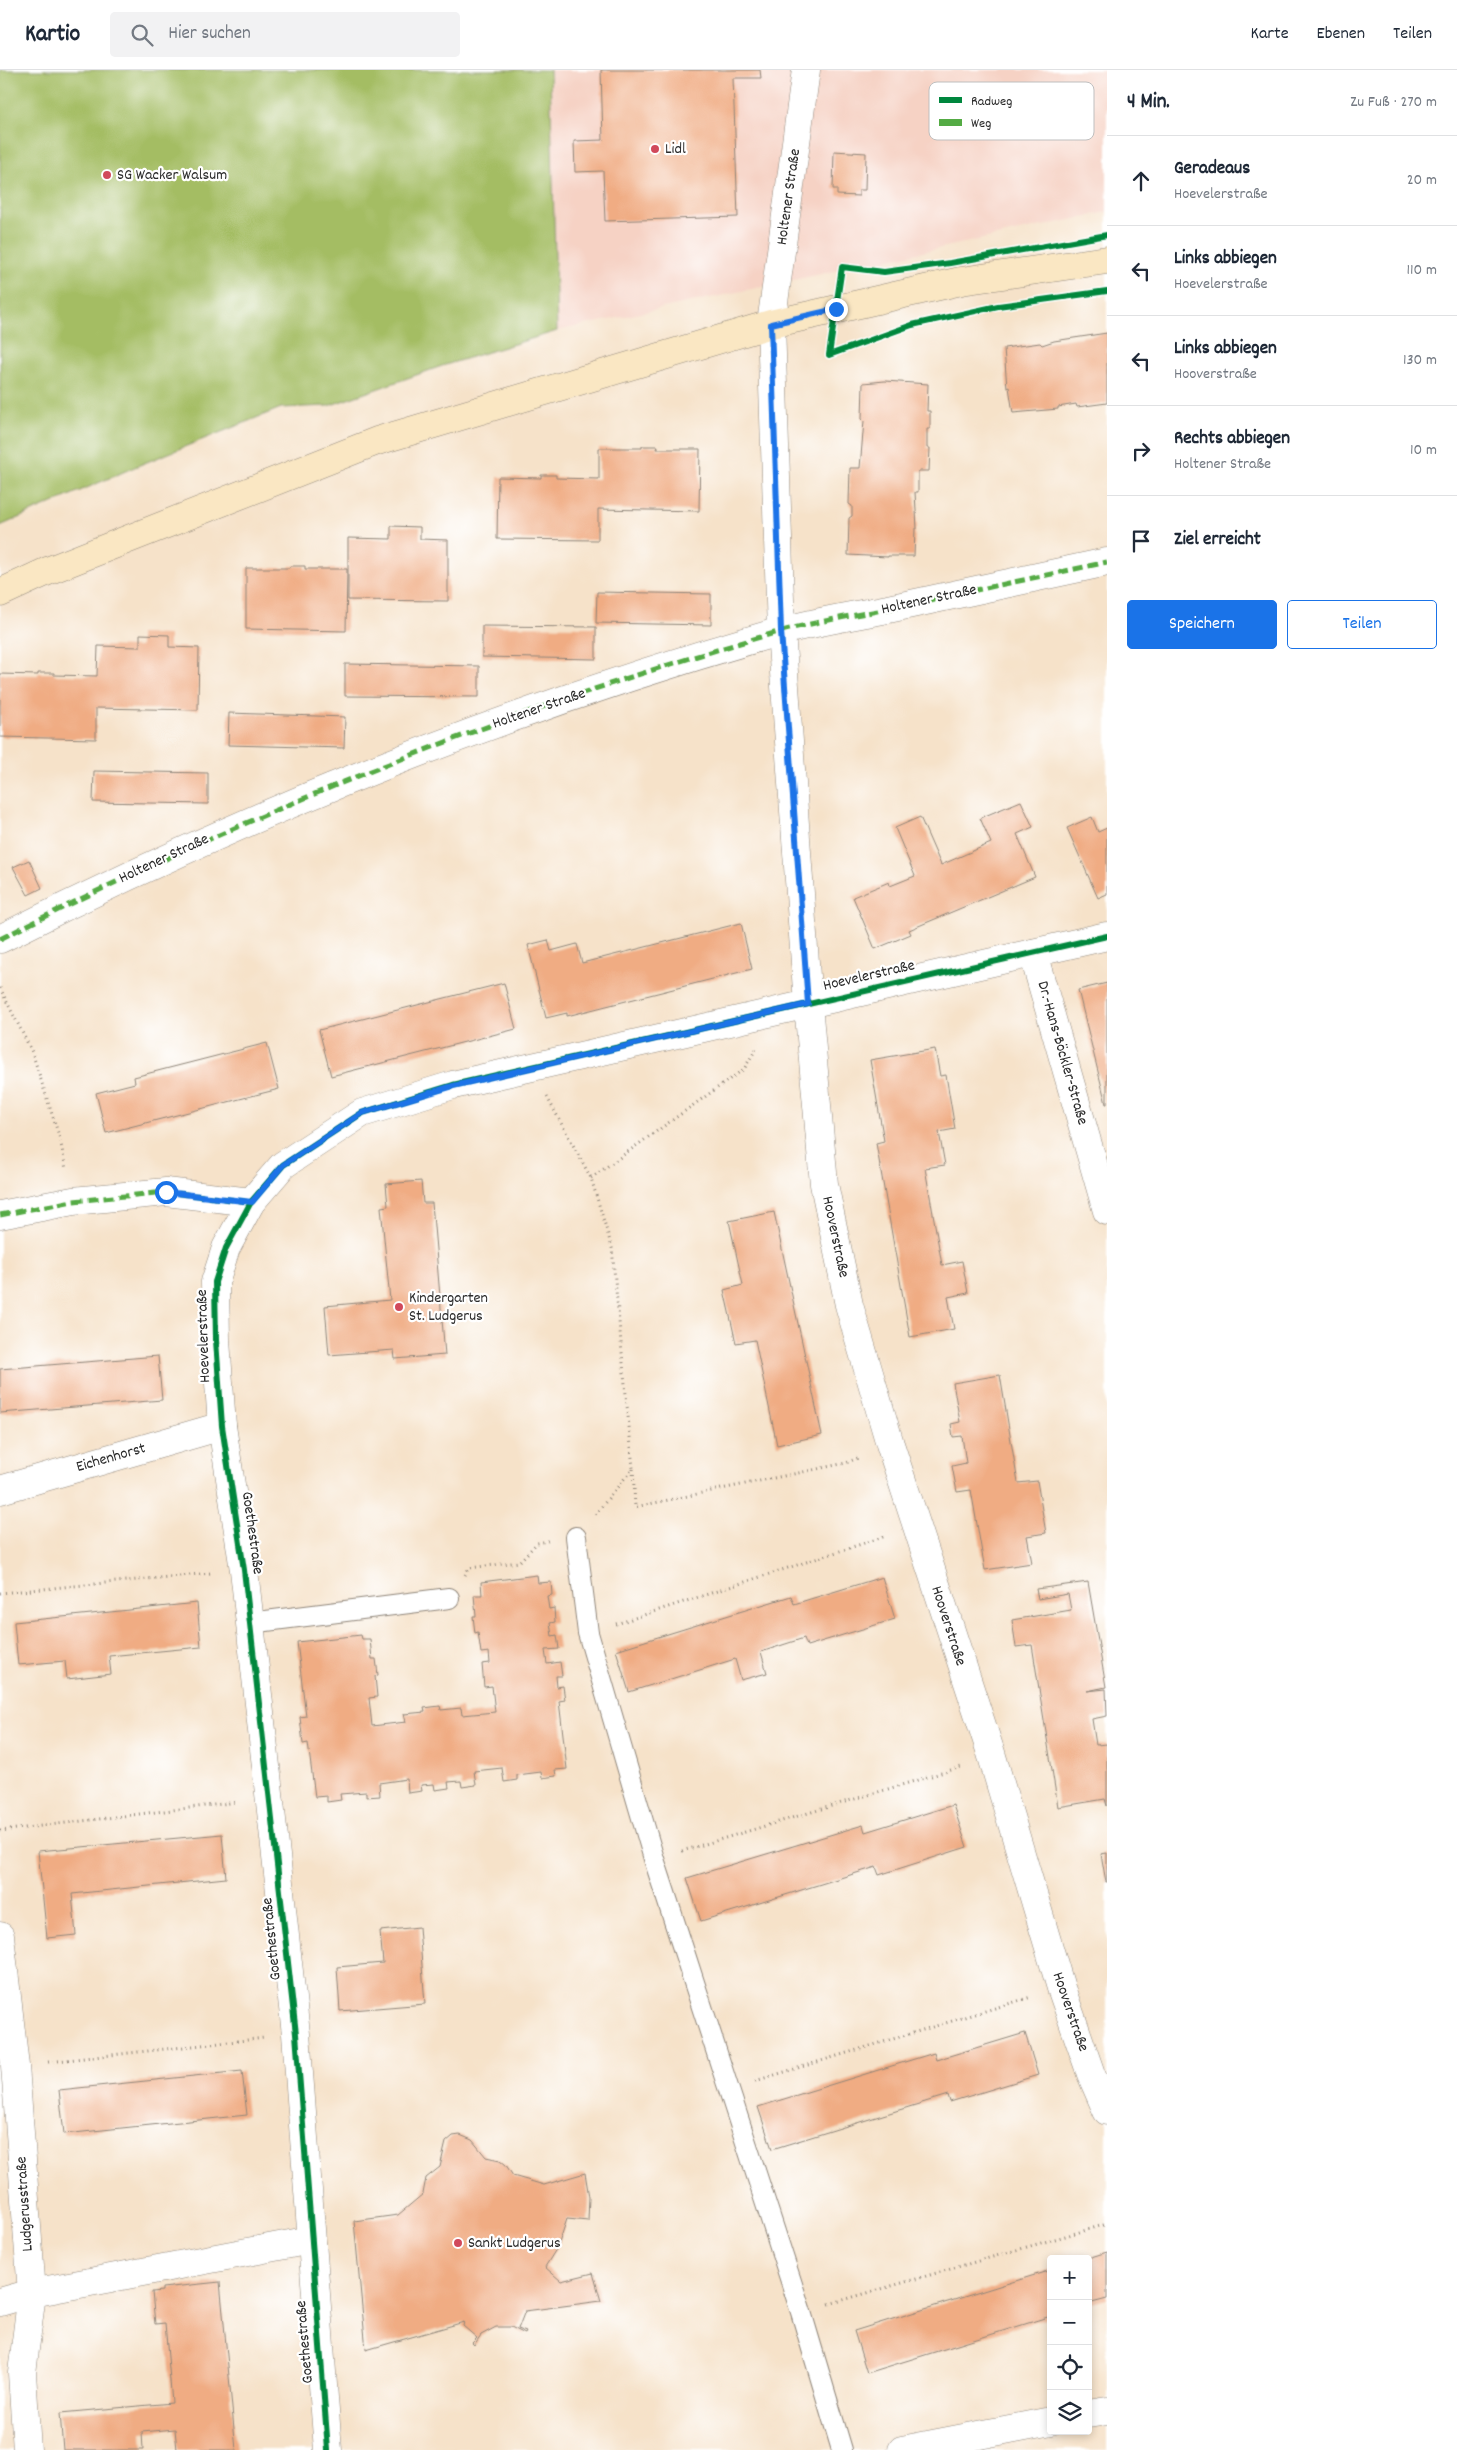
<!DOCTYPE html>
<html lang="de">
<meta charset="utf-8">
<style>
:root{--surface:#fff;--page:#f2f2f3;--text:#1f2937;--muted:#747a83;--line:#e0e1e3;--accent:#1a73e8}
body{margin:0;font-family:Dekko,sans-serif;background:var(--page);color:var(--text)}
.controls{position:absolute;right:15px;bottom:15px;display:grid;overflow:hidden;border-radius:5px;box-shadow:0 2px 8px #0003}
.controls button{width:45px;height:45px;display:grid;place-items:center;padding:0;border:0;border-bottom:1px solid var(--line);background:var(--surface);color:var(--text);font:25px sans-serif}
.stop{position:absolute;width:15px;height:15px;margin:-11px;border:4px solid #1a73e8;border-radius:50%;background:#fff}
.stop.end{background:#1a73e8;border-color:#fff;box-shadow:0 1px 5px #0008}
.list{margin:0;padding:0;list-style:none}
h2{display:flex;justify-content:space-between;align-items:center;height:65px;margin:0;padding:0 20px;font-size:21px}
h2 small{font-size:16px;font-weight:400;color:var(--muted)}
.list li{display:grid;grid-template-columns:32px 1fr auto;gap:15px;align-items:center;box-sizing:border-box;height:90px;padding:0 20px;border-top:1px solid var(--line)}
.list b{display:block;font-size:19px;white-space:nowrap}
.list p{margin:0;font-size:16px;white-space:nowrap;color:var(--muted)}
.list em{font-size:16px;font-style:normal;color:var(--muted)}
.actions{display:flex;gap:10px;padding:15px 20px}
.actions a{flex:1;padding:11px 0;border:1px solid var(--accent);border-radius:5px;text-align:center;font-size:18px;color:var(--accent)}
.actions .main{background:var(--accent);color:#fff}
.icon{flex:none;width:28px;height:28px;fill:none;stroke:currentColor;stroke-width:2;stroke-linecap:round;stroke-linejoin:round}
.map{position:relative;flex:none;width:1107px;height:2380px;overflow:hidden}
header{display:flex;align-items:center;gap:30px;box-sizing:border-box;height:70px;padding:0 25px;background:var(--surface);border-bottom:1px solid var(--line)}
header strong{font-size:24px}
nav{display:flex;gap:28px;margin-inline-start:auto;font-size:18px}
.search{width:350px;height:45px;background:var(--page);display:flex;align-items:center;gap:12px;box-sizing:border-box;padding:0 18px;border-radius:5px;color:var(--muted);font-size:19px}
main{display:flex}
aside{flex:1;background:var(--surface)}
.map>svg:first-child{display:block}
.built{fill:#f6d2c4}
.green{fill:#a4bd63;stroke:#687447}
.building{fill:#f0ac83}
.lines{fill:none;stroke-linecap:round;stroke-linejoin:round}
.lane-casing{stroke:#90867a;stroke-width:22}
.street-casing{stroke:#90867a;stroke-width:29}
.secondary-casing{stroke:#90867a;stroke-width:29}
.path{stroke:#90867a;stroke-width:3;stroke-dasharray:1 4;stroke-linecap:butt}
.lane{stroke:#fff;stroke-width:20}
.street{stroke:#fff;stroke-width:28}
.secondary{stroke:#fae7c3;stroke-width:28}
.quiet{stroke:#54ab44;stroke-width:5;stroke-dasharray:10 5;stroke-linecap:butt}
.cycleway-casing{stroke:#fff;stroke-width:9}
.cycleway{stroke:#00873e;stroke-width:6}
.route{stroke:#1a73e8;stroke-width:6}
.poi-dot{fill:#d1495b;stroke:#fff;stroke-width:2}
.labels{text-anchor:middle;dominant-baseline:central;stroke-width:4.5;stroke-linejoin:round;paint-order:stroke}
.poi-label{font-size:16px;fill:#2b2b2b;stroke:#fff;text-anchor:start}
.street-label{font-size:16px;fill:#2b2b2b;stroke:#fff}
.key{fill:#fff;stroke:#bfbfbf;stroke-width:1}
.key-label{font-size:14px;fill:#2b2b2b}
</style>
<header>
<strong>Kartio</strong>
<div class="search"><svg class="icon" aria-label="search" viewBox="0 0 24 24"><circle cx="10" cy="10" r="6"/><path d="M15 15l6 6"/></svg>Hier suchen</div>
<nav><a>Karte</a><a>Ebenen</a><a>Teilen</a></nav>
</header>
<main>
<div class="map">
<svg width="1107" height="2380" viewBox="0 0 1107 2380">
<rect width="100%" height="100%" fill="#fff"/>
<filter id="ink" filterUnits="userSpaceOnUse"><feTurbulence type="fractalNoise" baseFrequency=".02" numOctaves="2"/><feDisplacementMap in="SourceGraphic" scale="10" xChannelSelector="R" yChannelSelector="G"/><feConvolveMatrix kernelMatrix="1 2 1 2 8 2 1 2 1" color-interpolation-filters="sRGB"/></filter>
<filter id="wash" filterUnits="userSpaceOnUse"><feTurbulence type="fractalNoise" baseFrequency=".0096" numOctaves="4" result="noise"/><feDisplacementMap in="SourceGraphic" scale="20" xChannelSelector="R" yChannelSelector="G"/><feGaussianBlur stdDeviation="1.12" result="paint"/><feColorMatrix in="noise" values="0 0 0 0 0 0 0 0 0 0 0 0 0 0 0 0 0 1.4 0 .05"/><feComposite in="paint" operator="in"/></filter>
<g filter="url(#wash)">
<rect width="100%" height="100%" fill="#f6e2c9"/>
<polygon class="built" points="550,0 1107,0 1107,142 557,261"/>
<polygon class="green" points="0,0 550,0 557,261 442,296 328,336 281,338 137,396 0,456"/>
<g id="blocks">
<g class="building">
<polygon points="601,0 760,0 761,8 733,8 738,147 605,151 603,101 575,102 574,71 603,70"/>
<polygon points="834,81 866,83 865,120 859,120 859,126 837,125 837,119 833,119"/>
<polygon points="1107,263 1107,333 1077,337 1076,334 1058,337 1058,339 1013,343 1009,317 1007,318 1004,278 1040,273 1042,275 1054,271"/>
<polygon points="885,311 928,314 927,341 930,341 930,359 927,359 927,378 930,378 929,401 918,401 918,422 915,422 917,459 915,459 914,486 888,486 888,487 848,485 849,448 852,446 852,436 849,434 850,398 860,398 864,351 862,349 863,313"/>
<polygon points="642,376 658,376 657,379 700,379 699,441 598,439 598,470 497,469 498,407 541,408 541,405 556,405 556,408 599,409 599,378 642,378"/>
<polygon points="391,456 420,457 420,469 448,470 448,531 348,530 348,468 391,469"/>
<polygon points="290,496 305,496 305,499 347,499 346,561 246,559 246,498 289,498"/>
<polygon points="597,522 711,524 711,555 596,553"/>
<polygon points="482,556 596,557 596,589 482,587"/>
<polygon points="140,564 169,565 169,577 199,578 198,640 96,638 96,669 0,667 0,604 38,605 38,603 54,603 54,605 97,606 98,576 140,577"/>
<polygon points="345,594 479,596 479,627 345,626"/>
<polygon points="229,643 345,647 344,678 228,675"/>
<polygon points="94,701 208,703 208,734 93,732"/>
<polygon points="1021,731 1033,757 1017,764 1035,807 909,860 911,864 875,879 853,827 889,812 890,816 915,806 895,758 920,747 941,795 991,773 980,748"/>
<polygon points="1092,747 1098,762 1107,758 1107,824 1098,828 1067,758"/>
<polygon points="29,790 42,818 28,825 13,797"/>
<polygon points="741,853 752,899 567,946 567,943 546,948 528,875 548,870 551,881 577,874 582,893"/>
<polygon points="504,913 516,959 331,1006 319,960"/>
<polygon points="1107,913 1107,1034 1106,1034 1078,920"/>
<polygon points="267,973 279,1019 106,1063 96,1023 135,1013 134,1007"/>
<polygon points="935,979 940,1006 946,1005 955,1059 939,1062 945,1095 925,1098 942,1195 962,1191 968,1223 948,1227 954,1259 910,1267 876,1073 884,1071 870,990"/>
<polygon points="421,1111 423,1133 432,1133 445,1285 395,1289 394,1280 329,1285 325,1236 390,1230 381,1137 388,1136 386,1114"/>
<polygon points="774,1142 822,1365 777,1375 755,1270 736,1273 724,1220 743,1215 729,1151"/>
<polygon points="158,1286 162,1330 0,1343 0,1299"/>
<polygon points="1000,1305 1018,1413 1037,1411 1046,1463 1027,1466 1032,1493 985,1500 971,1420 957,1422 952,1396 966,1393 962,1366 953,1367 951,1354 960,1352 953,1313"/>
<polygon points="537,1505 538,1513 551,1512 552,1525 547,1526 549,1539 554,1538 555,1552 550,1553 552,1566 557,1565 559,1579 545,1580 547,1594 560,1592 562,1606 556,1606 557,1617 563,1616 565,1630 559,1631 567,1699 555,1700 556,1706 542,1708 541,1702 517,1705 517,1710 504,1712 502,1698 474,1701 476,1715 462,1717 461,1711 448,1712 449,1718 435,1720 434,1714 421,1715 422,1721 408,1723 407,1709 379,1713 380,1726 366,1727 366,1722 340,1724 341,1730 327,1732 327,1726 315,1727 308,1673 303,1674 300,1647 306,1646 297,1572 361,1565 362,1569 370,1569 372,1589 376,1589 378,1605 375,1606 377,1627 369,1628 372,1656 406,1652 404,1644 425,1642 424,1638 440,1636 441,1640 461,1638 462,1645 495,1642 492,1616 484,1617 482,1594 490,1593 489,1582 481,1583 478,1562 475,1563 473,1546 476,1546 474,1525 482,1525 481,1512"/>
<polygon points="882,1507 895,1549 807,1576 804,1568 761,1582 767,1603 741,1610 735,1589 629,1622 616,1580 791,1526 794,1534"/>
<polygon points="1088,1512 1106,1617 1087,1621 1106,1619 1107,1646 1092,1649 1096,1675 1107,1674 1107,1736 1105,1729 1058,1737 1032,1575 1016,1577 1012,1550 1071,1540 1068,1524 1038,1529 1036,1519"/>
<polygon points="197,1533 201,1577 109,1586 111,1604 67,1609 65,1591 18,1595 14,1552"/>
<polygon points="953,1735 967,1777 879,1805 876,1797 701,1851 687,1808 863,1755 865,1762"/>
<polygon points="222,1764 226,1808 72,1824 76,1865 47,1868 38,1781"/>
<polygon points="1107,1783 1107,1812 1106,1812 1101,1784"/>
<polygon points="419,1857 425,1934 340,1941 337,1897 383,1893 380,1861"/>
<polygon points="1025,1963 1038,2005 950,2032 948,2025 772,2079 758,2037 934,1983 936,1990"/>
<polygon points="242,2001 247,2045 64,2064 59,2020"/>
<polygon points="460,2065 472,2070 486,2087 500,2090 506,2095 513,2106 544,2115 585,2103 589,2127 588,2151 567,2149 558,2176 545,2197 561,2211 593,2203 601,2231 525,2241 518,2259 526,2262 525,2264 511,2257 496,2257 481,2265 474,2275 472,2273 477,2268 463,2256 464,2252 366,2280 354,2151 398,2145 423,2124 426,2108 440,2097 446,2072 453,2066"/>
<polygon points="1107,2182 1107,2229 1088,2234 1088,2188"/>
<polygon points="1051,2200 1051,2246 867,2303 854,2261"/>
<polygon points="220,2212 236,2380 177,2380 175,2359 142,2362 143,2380 63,2380 60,2343 172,2333 165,2253 155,2254 152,2222 162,2221 162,2218"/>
</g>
</g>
</g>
<g filter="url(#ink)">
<use href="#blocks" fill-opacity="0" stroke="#90867a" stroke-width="1"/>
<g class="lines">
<defs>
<g id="lane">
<polyline points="576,1467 588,1563 654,1789 801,2242 842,2380"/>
<polyline points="250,1553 449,1528"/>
</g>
<g id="street">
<polyline points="806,0 771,254 781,561 808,934 824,1114 849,1235 890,1374 991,1683 1061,1918 1091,2004 1107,2041"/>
<path d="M0,869C250,742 509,639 778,562C814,552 851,546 888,539C961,523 1034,508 1107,492"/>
<polyline points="1033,883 1107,1141"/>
<polyline points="0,1145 73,1131 166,1122 251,1132"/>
<polyline points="0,1420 222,1356"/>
<polyline points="0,1866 15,1996 32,2223 22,2303 27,2380"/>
<polyline points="0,2232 32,2223 311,2170"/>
<polyline points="1088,2344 1107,2341"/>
<polyline points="328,2380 296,1964 244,1500 222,1356 216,1270 215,1212 226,1178 251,1132 283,1095 362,1043 453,1015 1107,866"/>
<polyline points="902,2380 1051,2351"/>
</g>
<polyline id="secondary" points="0,523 50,500 377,371 771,254 961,211 1107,190"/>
</defs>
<use href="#lane" class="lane-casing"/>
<use href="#street" class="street-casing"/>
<use href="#secondary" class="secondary-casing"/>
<g class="path">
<polyline points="0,918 32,982 60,1069 66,1099"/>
<polyline points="547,1027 591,1108 612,1178 633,1398 594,1446"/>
<polyline points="591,1108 744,999 756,979"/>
<polyline points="633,1399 635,1437 846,1393 860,1387"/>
<polyline points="465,1505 469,1498 519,1492 537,1473 548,1471"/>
<polyline points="0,1523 211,1503"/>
<polyline points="616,1554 886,1466"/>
<polyline points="0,1761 238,1732"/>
<polyline points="682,1781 961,1697"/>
<polyline points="48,1992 265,1968"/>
<polyline points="755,2011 1031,1927"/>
<polyline points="829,2234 1107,2154"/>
</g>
<use href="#lane" class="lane"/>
<use href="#street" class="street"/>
<use href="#secondary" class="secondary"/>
<g class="quiet">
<path d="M0,869C250,742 509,639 778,562C814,552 851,546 888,539C961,523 1034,508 1107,492"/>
<polyline points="0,1145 73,1131 166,1122 251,1132"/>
</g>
<defs>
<g id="cycleway">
<polyline points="1107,165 950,193 884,202 842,197 829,285 912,255 998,236 1107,221"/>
<polyline points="328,2380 296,1964 244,1500 222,1356 216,1270 215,1212 226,1178 251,1132 283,1095 362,1043 453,1015 1107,866"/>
</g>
</defs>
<use href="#cycleway" class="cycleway-casing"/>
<use href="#cycleway" class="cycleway"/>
</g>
</g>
<g class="lines" filter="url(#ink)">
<polyline class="route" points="166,1122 252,1132 283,1095 362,1043 453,1016 808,934 781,561 771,254 836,239"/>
</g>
<g class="poi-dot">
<circle cx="655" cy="79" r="5"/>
<circle cx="107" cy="105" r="5"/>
<circle cx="399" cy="1237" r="5"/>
<circle cx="458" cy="2173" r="5"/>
</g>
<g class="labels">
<g class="poi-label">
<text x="665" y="79">Lidl</text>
<text x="117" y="105">SG Wacker Walsum</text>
<text x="409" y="1228">Kindergarten<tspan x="409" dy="18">St. Ludgerus</tspan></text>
<text x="468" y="2173">Sankt Ludgerus</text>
</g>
<g class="street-label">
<text transform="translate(789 127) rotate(-82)">Holtener Straße</text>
<text transform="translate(929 530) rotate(-12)">Holtener Straße</text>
<text transform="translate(539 639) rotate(-19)">Holtener Straße</text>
<text transform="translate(164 789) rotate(-25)">Holtener Straße</text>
<text transform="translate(869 906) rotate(-13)">Hoevelerstraße</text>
<text transform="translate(1062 983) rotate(74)">Dr.-Hans-Böckler-Straße</text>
<text transform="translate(835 1167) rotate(78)">Hooverstraße</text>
<text transform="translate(204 1266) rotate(-92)">Hoevelerstraße</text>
<text transform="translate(111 1388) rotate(-16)">Eichenhorst</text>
<text transform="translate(252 1463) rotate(82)">Goethestraße</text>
<text transform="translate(948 1556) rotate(72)">Hooverstraße</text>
<text transform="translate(272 1869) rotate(-96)">Goethestraße</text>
<text transform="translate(1070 1942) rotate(71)">Hooverstraße</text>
<text transform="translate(25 2134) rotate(-94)">Ludgerusstraße</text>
<text transform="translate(305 2272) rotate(-95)">Goethestraße</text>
</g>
</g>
<rect x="929" y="12" width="165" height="58" rx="8" class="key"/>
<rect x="939" y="27" width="23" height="6" fill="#00873e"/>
<rect x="939" y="49" width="23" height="7" fill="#54ab44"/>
<g class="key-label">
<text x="971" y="35">Radweg</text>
<text x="971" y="57">Weg</text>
</g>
</svg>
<div class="controls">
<button>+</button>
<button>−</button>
<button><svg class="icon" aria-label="locate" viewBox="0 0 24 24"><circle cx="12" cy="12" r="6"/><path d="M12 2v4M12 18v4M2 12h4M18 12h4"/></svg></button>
<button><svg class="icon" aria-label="layers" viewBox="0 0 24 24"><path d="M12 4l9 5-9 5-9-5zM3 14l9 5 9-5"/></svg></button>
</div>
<div class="stop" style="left:166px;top:1122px"></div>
<div class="stop end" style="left:836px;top:239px"></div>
</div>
<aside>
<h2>4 Min.<small>Zu Fuß · 270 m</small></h2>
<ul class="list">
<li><svg class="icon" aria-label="ahead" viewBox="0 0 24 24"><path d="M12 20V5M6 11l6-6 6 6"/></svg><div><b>Geradeaus</b><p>Hoevelerstraße</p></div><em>20 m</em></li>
<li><svg class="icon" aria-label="left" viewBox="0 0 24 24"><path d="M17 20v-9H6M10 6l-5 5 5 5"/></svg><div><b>Links abbiegen</b><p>Hoevelerstraße</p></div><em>110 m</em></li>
<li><svg class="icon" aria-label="left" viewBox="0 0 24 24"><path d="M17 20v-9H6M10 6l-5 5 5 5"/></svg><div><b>Links abbiegen</b><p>Hooverstraße</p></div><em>130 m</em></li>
<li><svg class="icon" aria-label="right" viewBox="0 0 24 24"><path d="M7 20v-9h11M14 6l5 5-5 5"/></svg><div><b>Rechts abbiegen</b><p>Holtener Straße</p></div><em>10 m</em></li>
<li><svg class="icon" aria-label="arrive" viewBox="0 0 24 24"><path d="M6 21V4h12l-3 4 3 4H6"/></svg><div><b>Ziel erreicht</b></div></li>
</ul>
<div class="actions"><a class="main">Speichern</a><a>Teilen</a></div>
</aside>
</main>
